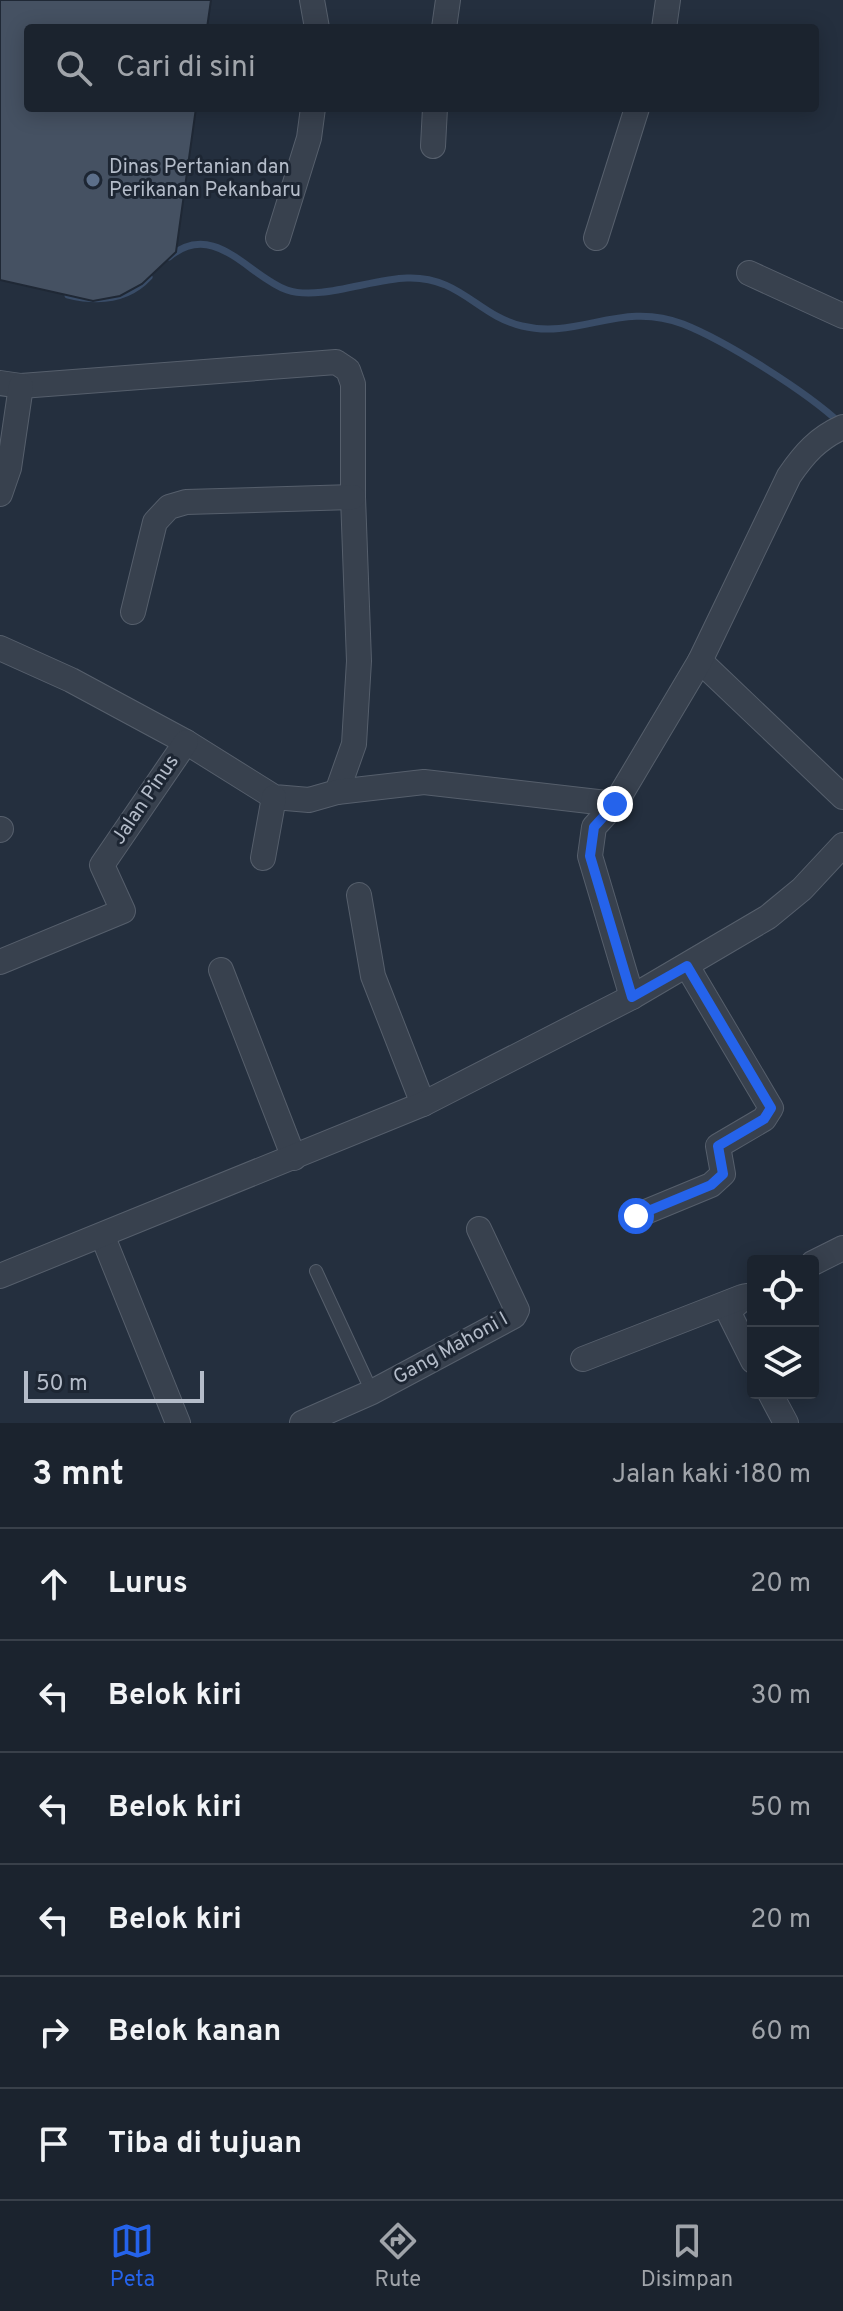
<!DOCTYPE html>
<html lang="id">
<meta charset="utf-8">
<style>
:root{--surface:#1b232e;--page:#282f3a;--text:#f1f3f6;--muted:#a0a4aa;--line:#39404a;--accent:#2563eb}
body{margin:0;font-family:Overpass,sans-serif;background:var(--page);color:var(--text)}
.controls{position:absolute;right:24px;bottom:24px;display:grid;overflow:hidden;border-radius:8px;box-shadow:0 4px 20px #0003}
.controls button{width:72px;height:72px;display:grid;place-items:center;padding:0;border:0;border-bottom:2px solid var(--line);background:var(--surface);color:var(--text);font:40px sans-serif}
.scale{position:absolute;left:24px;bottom:20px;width:180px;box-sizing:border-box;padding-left:8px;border:4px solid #b4bcc9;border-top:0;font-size:22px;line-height:28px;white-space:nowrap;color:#b4bcc9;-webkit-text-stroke:6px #1d2633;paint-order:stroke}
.stop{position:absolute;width:24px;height:24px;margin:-18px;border:6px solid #2563eb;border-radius:50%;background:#fff}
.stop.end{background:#2563eb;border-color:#fff;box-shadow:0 2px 8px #0008}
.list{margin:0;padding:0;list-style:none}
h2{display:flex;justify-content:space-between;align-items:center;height:104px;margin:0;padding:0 32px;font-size:34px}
h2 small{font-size:26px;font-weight:400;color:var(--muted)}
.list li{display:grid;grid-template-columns:52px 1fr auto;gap:24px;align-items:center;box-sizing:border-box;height:112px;padding:0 32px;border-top:2px solid var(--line)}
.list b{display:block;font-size:30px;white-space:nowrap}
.list em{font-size:26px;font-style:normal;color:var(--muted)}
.icon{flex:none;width:44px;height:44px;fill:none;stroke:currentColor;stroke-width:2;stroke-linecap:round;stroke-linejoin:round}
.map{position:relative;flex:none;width:843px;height:1423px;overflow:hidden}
.search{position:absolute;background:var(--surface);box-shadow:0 4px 20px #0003;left:24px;right:24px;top:24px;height:88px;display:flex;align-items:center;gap:20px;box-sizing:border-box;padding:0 28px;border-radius:8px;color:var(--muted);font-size:30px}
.sheet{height:776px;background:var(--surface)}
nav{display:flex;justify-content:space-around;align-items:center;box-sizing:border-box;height:112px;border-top:2px solid var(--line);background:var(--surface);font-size:22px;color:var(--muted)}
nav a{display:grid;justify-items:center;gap:4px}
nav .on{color:var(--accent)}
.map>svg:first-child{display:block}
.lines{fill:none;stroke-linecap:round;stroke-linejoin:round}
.stream{stroke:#394c67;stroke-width:7}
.building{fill:#455162;stroke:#1f2835;stroke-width:2}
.lane-casing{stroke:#565f6c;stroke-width:14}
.street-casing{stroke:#565f6c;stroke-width:26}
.lane{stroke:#38414e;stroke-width:12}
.street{stroke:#38414e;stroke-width:24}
.route{stroke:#2563eb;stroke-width:10}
.service-dot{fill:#5c6f8a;stroke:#1d2633;stroke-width:3}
.labels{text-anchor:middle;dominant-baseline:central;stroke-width:6;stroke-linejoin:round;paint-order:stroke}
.poi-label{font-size:20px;fill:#b4bcc9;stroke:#1d2633;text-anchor:start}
.street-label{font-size:20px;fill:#b4bcc9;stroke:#1d2633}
</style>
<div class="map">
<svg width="843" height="1423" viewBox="0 0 843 1423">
<rect width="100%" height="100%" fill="#242f3e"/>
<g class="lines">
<g class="stream">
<path d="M169,257C215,219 249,277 287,290C319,301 371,279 407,278C460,276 478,316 522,326C579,340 621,300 683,324C726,341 807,392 841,424"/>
<path d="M68,295C97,302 127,301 149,277"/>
</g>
</g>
<polygon class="building" points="0,0 211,0 207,28 28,28 28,108 196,108 176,252 142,284 120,296 93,301 0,280"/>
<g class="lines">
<defs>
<polyline id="lane" points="316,1271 372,1392"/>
<g id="street">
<polyline points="312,0 317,28"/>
<polyline points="444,28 448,0"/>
<polyline points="664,28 668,0"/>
<polyline points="433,146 435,108"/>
<polyline points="278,238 309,138 313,108"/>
<polyline points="596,238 637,108"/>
<polyline points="749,273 843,316"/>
<polyline points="0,383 21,386 336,362 348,370 353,384 353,497 359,661 354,744 337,792"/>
<polyline points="0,494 9,468 21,386"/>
<polyline points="133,612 155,522 169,507 186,502 353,497"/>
<polyline points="0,648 71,680 186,742 274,797 309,800 337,792 424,782 615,804"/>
<polyline points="700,661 843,797"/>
<polyline points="0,830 1,829"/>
<polyline points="263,858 274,797"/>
<polyline points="359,895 373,976 423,1104"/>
<polyline points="0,962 123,911 102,865 186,742"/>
<polyline points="221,970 294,1158"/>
<path d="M632,997L590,856L594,827L615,804L700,661L789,476C804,454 818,438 843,427"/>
<polyline points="636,1216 711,1185 723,1174 718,1146 764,1119 771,1108 687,966"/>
<polyline points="103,1237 178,1423"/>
<polyline points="813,1263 843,1248"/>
<polyline points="0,1276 423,1104 632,997 768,917 802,889 843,845"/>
<polyline points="746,1296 731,1309 730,1315 753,1361"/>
<polyline points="583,1359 742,1297"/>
<polyline points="770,1393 786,1423"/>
<polyline points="302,1423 372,1392 514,1316 517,1310 479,1229"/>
</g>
</defs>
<use href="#lane" class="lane-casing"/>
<use href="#street" class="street-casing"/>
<use href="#lane" class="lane"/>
<use href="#street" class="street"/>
</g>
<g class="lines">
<polyline class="route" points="615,804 594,827 590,856 632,997 687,966 771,1108 764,1119 718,1146 723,1174 711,1185 636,1216"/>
</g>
<circle class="service-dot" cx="93" cy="180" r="8"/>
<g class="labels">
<g class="poi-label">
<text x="109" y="168">Dinas Pertanian dan<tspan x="109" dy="23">Perikanan Pekanbaru</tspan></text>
</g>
<g class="street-label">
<text transform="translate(146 800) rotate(-56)">Jalan Pinus</text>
<text transform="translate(451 1349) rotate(-29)">Gang Mahoni I</text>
</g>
</g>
</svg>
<div class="controls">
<button><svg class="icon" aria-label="locate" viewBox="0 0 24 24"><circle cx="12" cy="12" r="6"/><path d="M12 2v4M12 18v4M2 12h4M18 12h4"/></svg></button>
<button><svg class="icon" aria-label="layers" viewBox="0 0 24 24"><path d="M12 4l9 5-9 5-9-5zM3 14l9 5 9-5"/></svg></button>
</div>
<div class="scale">50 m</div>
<div class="stop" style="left:636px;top:1216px"></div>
<div class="stop end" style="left:615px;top:804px"></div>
<div class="search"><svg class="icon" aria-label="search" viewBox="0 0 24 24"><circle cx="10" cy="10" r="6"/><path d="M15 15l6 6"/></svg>Cari di sini</div>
</div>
<section class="sheet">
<h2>3 mnt<small>Jalan kaki · 180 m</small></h2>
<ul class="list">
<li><svg class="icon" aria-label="ahead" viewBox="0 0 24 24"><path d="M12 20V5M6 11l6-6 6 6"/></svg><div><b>Lurus</b></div><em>20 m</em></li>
<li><svg class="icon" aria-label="left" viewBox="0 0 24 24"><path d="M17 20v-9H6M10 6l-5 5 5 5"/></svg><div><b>Belok kiri</b></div><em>30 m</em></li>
<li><svg class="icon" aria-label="left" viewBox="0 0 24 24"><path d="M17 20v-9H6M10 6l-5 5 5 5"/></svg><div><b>Belok kiri</b></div><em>50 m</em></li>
<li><svg class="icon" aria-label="left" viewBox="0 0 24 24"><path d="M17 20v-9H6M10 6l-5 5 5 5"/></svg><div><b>Belok kiri</b></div><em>20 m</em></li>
<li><svg class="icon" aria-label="right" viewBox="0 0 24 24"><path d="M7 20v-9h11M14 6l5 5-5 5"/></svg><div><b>Belok kanan</b></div><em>60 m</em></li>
<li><svg class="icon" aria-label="arrive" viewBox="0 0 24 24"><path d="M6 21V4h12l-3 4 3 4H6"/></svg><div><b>Tiba di tujuan</b></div></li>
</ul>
</section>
<nav>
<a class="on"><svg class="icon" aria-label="map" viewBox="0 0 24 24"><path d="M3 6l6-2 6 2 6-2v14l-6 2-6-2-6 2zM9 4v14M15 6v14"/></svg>Peta</a>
<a><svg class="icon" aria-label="directions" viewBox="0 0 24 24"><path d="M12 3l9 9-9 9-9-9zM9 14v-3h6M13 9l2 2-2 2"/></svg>Rute</a>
<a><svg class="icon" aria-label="saved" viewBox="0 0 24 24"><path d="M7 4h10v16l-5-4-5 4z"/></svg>Disimpan</a>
</nav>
